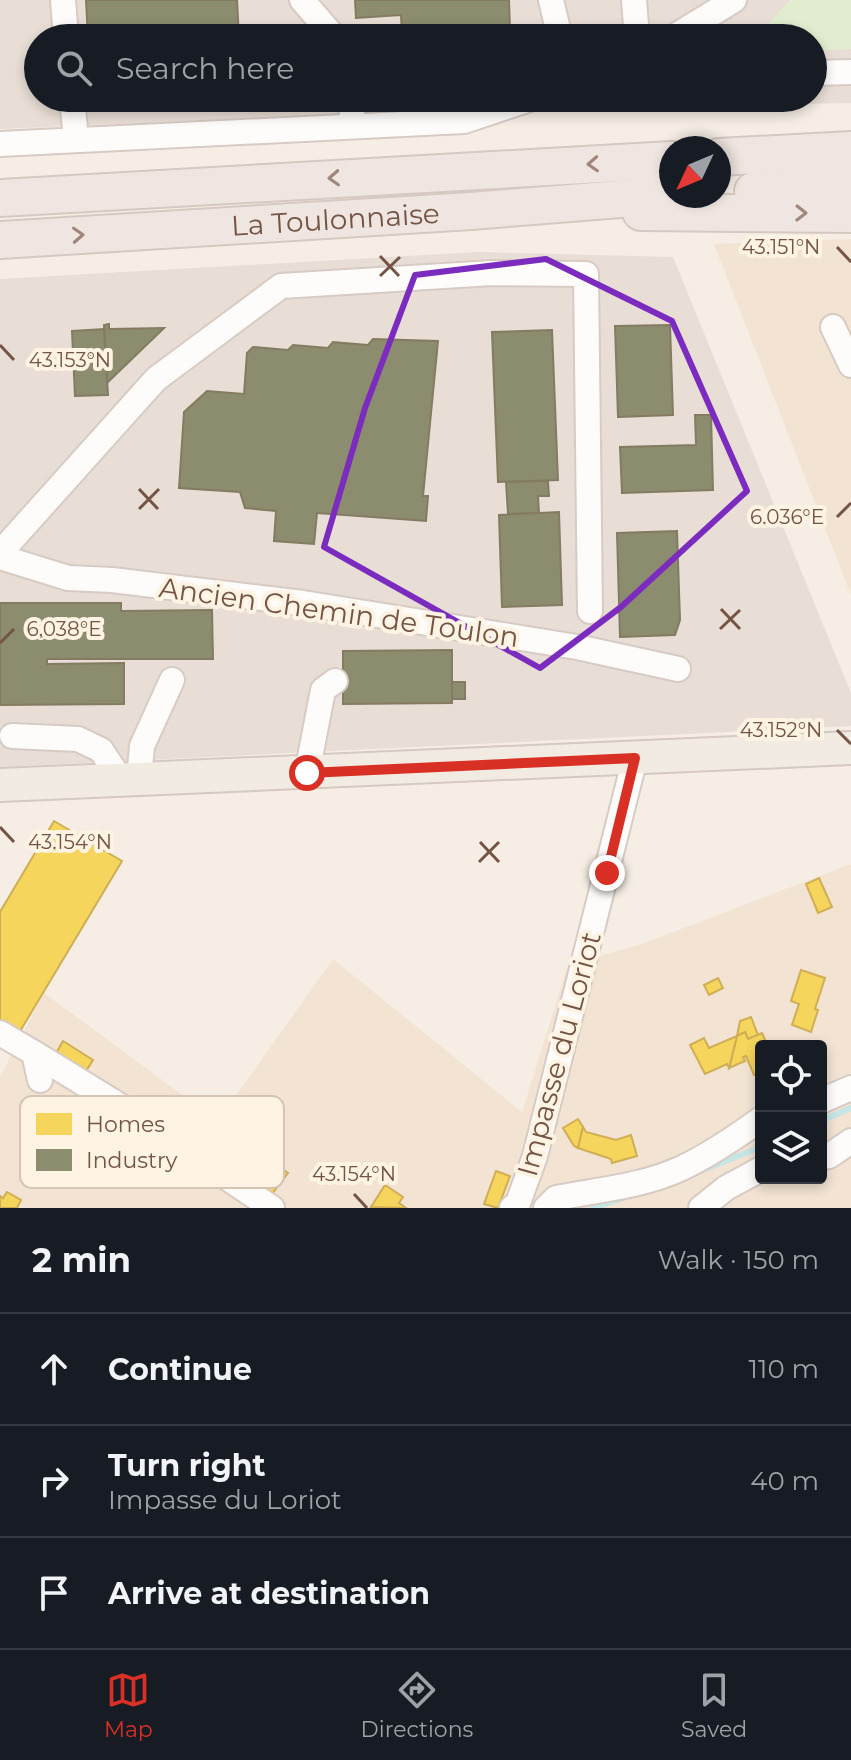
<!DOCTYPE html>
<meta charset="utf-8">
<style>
:root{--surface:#171b24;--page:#242831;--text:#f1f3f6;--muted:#9ea1a6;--line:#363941;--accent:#d93025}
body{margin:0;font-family:Montserrat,sans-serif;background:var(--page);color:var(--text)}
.controls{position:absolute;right:24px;bottom:24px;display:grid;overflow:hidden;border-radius:8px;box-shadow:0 4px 12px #0003}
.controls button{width:72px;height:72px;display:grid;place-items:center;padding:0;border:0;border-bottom:2px solid var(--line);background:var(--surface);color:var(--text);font:40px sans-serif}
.compass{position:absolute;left:659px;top:136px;width:72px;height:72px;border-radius:50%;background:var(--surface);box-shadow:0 4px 12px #0003;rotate:226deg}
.stop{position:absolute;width:24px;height:24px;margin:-18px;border:6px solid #d93025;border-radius:50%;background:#fff}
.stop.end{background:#d93025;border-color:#fff;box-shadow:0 2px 8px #0008}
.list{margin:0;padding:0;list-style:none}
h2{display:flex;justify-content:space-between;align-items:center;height:104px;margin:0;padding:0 32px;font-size:34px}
h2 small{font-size:26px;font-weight:400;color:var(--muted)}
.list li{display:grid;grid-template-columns:52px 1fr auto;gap:24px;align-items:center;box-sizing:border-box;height:112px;padding:0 32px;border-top:2px solid var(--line)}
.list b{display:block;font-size:30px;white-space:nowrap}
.list p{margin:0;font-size:26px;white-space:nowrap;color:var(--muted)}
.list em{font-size:26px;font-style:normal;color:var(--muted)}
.icon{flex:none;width:44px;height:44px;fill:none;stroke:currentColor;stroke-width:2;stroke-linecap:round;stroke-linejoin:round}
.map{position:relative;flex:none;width:851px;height:1208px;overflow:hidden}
.search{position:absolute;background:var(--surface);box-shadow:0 4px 12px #0003;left:24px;right:24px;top:24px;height:88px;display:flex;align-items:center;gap:20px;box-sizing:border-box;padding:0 28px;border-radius:44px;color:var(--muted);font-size:30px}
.sheet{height:440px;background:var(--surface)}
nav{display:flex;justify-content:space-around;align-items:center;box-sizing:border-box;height:112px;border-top:2px solid var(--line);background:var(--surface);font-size:22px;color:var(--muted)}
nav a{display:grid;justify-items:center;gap:4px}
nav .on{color:var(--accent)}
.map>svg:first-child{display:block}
.residential{fill:#f2e3d3;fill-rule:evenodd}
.industrial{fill:#e8ded5;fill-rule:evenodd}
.green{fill:#e2ecce}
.homes{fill:#f6d55c;stroke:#cfae55;stroke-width:2}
.industry{fill:#8c8c6e;stroke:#847b62;stroke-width:2}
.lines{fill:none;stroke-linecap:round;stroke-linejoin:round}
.stream{stroke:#c6e5e5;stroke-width:6}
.minor-casing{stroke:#d7cbc3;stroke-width:28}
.major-casing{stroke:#d5c9c2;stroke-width:36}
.highway-casing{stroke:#d5c9c2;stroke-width:40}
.minor{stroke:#fefcfb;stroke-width:24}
.major{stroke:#f2ebe1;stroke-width:32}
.highway{stroke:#f0e6e1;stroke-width:36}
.oneway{stroke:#9f877c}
.route{stroke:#d93025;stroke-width:10}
.marked{fill:none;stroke:#7b2cbf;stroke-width:6;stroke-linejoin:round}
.ticks{fill:none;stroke:#735445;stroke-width:3}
.labels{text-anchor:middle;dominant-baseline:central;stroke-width:8;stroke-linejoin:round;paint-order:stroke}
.street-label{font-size:28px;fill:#735445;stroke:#fff3e4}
.key{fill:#fff3e4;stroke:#d5c3b4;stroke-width:2}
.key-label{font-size:22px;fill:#735445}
.ticks-label{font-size:20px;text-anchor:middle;fill:#735445;stroke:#fff3e4;stroke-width:8;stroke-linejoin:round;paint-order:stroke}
</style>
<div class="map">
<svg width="851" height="1208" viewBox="0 0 851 1208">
<rect width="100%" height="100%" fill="#f6eee4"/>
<g class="residential">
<polygon points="851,239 851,595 714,244"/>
<path d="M851,864V1208H0V1077L44,993L218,1121L333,959L522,1112L568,965L642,944ZM761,1046H821V1178H761Z"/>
</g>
<g class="industrial">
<path d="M0,0H851V103L436,111L0,129ZM38,38H813V98H38Z"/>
<polygon points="478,252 673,257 851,693 851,726 0,767 0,279"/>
</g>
<polygon class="green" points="790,0 851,0 851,49 813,51 813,38 755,38"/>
<g class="homes">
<polygon points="54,821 122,861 19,1033 0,1022 0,912"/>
<polygon points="819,878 832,907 818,913 806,884"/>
<polygon points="801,970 825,978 815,1009 818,1010 811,1032 792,1025 799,1004 791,1001"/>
<polygon points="718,978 723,988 709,995 704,985"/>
<polygon points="751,1017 758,1035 748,1039 745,1032 737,1036 740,1021"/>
<polygon points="745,1032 748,1039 762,1033 768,1046 761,1046 761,1072 754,1075 746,1056 743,1057 745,1061 729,1068 737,1036"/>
<polygon points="737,1036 729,1068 727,1064 705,1074 690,1045 704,1038 709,1048"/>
<polygon points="63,1041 93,1060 84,1074 55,1055"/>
<polygon points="255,1115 270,1124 267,1129 278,1136 264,1157 288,1173 269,1198 245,1182 255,1168 237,1155 242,1148 235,1142"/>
<polygon points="578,1119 583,1127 578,1148 574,1146 563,1128"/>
<polygon points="583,1127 586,1132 616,1140 631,1135 637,1156 612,1163 611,1159 578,1148"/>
<polygon points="496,1171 510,1176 498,1208 484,1204"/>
<polygon points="385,1185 403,1197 399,1203 406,1208 371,1207"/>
<polygon points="7,1192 21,1200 17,1208 0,1208 0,1196 3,1198"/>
</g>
<g class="industry">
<polygon points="86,0 237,0 239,38 88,38"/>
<polygon points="355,0 509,0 510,31 402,36 401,15 356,18"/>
<polygon points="109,324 109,329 164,328 107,383 104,325"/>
<polygon points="670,325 673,415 618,417 615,326"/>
<polygon points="104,329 108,395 75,396 72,331"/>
<polygon points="552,330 558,480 498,482 492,332"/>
<polygon points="373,339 438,341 423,496 428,496 426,521 317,513 314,544 274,541 276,511 245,508 240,492 179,488 184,412 207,391 244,394 247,353 253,347 288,350 293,345 328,348 333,342 368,345"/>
<polygon points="695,415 711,415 713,490 622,493 620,447 696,445"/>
<polygon points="548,481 549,496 538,496 539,513 508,514 506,482"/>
<polygon points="559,512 562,605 502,607 499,515"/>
<polygon points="677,531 680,620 675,635 620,637 617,533"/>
<polygon points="0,603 121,603 121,611 212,610 213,659 47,659 47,664 124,663 124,704 0,705"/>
<polygon points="452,650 452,703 343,704 343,651"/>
<rect x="452" y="682" width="13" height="17"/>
</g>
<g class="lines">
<g class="stream">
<polyline points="821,1121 851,1108"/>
<polyline points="698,1172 761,1147"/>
<polyline points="593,1208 623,1198"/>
</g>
<defs>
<g id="minor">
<polyline points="63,0 66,38"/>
<polyline points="302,0 335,38"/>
<polyline points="551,0 560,38"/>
<polyline points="634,0 637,38"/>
<polyline points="672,38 734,0"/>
<polyline points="813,73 851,72"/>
<polyline points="72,98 76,139"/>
<polyline points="351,126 353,98"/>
<polyline points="0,144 464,121 533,98"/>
<polyline points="833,327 851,365"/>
<polyline points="0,553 156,379 281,286 492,273 586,274 590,611"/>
<polyline points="0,557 68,578 112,580 303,603 577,647 678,669"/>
<polyline points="12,736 78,739 101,750 121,780"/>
<polyline points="307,773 323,690 335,681"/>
<polyline points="139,779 142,746 172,680"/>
<polyline points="0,1033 34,1053 40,1080"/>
<polyline points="34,1053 125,1109 272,1208"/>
<polyline points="821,1101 851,1088"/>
<polyline points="821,1157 829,1156 851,1141"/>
<polyline points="512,1208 518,1203 535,1156 635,758"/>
<path d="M546,1208L556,1198C598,1190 644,1186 682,1168C710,1155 736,1137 761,1119"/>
<polyline points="701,1208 726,1188 761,1169"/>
</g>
<polyline id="major" points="0,785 851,748"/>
<g id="highway">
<polyline points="719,157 851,150"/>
<polyline points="753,191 851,185"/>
<polyline points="0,198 671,160"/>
<polyline points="641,212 851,214"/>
<path id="s1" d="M0,240L471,211L671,195"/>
</g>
</defs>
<use href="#minor" class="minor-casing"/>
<use href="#major" class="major-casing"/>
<use href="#highway" class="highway-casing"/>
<use href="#minor" class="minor"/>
<use href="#major" class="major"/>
<use href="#highway" class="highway"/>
</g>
<defs><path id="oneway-chevron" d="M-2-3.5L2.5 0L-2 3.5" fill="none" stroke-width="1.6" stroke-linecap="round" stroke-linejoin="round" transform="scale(2)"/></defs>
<g class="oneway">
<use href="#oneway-chevron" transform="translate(593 164) rotate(177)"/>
<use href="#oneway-chevron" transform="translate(334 178) rotate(177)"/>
<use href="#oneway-chevron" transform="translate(801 213) rotate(1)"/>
<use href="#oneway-chevron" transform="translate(78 235) rotate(-3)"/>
</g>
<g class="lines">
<polyline class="route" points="307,773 635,758 607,873"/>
</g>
<path class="marked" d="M546,259L672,321L747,491L621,607L540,668L324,547L365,408L415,275Z"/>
<path class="ticks" d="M837,247L851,262M380,256L399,276M380,276L400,257M0,345L14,360M139,489L158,509M139,509L159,489M837,517L851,503M721,609L740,629M720,629L740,610M0,643L14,629M837,730L851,744M0,827L14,842M480,842L499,862M479,862L499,842M354,1194L367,1208"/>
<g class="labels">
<g class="street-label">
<text stroke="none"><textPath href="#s1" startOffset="336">La Toulonnaise</textPath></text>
<text transform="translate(339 612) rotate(8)">Ancien Chemin de Toulon</text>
<text transform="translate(559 1054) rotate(-75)">Impasse du Loriot</text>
</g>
</g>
<rect x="20" y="1096" width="264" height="92" rx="12" class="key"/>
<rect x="36" y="1113" width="36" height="22" fill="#f6d55c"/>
<rect x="36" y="1149" width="36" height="22" fill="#8c8c6e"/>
<g class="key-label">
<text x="86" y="1132">Homes</text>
<text x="86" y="1168">Industry</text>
</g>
<g class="ticks-label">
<text x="781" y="254">43.151°N</text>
<text x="70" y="367">43.153°N</text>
<text x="787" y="524">6.036°E</text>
<text x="64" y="636">6.038°E</text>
<text x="781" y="737">43.152°N</text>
<text x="70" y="849">43.154°N</text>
<text x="354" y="1181">43.154°N</text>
</g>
</svg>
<div class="controls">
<button><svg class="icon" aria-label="locate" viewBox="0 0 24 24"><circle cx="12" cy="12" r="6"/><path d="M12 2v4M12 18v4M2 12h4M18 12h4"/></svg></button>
<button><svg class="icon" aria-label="layers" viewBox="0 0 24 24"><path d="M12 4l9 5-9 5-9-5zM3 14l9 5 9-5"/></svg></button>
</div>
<svg class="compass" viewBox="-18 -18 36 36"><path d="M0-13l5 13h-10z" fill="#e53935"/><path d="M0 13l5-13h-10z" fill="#9ea1a6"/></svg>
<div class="stop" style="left:307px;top:773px"></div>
<div class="stop end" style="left:607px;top:873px"></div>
<div class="search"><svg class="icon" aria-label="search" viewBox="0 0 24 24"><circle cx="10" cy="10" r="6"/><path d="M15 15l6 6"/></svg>Search here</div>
</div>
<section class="sheet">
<h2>2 min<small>Walk · 150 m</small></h2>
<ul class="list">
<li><svg class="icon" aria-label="ahead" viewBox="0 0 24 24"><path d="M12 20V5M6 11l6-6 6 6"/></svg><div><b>Continue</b></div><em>110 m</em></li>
<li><svg class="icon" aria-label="right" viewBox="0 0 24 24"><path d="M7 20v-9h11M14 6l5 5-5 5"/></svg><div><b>Turn right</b><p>Impasse du Loriot</p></div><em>40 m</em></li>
<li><svg class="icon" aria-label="arrive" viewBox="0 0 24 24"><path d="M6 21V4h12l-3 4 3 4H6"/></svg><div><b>Arrive at destination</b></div></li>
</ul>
</section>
<nav>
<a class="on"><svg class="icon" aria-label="map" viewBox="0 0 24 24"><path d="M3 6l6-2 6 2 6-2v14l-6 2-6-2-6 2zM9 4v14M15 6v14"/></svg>Map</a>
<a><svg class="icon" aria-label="directions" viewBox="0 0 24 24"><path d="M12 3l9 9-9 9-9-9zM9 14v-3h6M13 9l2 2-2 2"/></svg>Directions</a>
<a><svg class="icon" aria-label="saved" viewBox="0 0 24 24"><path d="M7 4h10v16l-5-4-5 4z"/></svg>Saved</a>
</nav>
